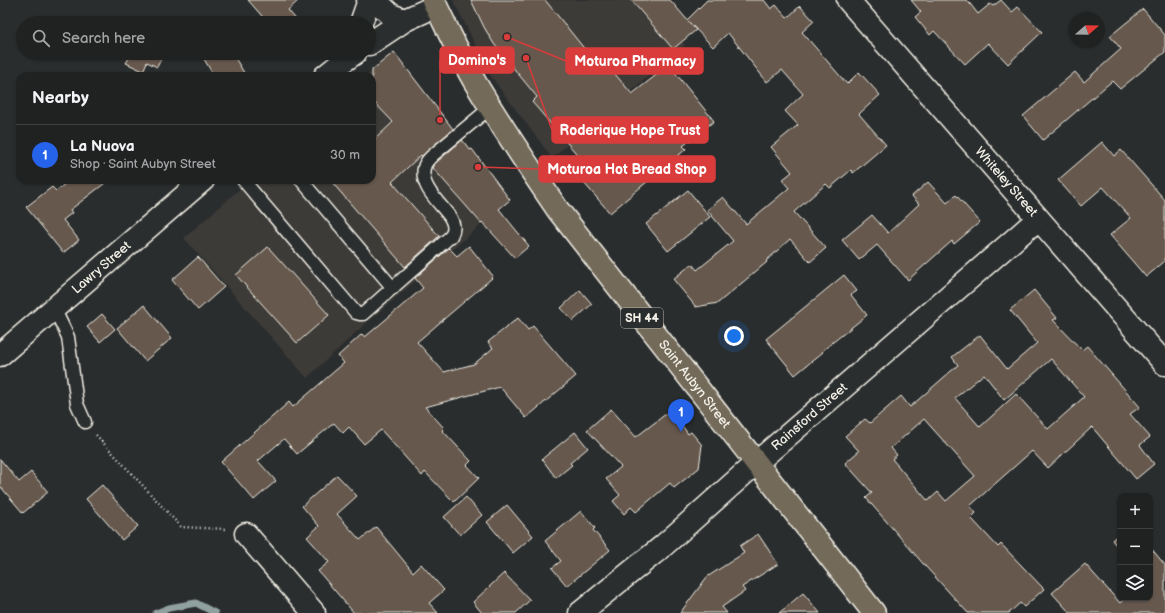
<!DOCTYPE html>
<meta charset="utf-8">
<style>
:root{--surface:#202222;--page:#282a2a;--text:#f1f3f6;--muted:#a2a4a5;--line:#3d3f40;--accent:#2563eb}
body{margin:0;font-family:"Balsamiq Sans",sans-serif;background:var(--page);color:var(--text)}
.controls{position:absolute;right:12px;bottom:12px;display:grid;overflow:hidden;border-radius:8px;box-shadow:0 1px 3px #0004}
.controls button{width:36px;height:36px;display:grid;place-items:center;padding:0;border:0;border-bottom:1px solid var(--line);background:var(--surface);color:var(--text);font:20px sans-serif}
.compass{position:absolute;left:1069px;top:12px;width:36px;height:36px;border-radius:50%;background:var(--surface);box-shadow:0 1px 3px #0004;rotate:70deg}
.you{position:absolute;left:734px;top:336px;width:14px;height:14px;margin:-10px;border:3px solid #fff;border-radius:50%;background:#1a73e8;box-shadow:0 0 0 6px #1a73e833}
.badge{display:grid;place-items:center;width:26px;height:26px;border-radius:50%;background:var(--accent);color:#fff;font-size:13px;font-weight:700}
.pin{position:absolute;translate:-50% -33px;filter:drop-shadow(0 1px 2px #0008)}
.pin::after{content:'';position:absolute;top:21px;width:14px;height:12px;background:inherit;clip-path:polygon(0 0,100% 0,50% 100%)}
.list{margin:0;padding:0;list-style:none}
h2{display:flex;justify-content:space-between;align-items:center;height:52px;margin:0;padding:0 16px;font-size:17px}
h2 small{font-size:13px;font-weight:400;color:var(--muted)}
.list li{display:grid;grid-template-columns:26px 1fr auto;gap:12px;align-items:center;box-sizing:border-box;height:60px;padding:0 16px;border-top:1px solid var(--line)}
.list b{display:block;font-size:15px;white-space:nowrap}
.list p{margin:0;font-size:13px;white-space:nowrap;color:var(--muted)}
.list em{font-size:13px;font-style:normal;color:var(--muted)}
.icon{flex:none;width:22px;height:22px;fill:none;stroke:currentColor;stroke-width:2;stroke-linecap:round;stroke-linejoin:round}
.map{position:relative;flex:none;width:1165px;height:613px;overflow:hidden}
.search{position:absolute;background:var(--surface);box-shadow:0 1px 3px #0004;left:16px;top:16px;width:360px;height:44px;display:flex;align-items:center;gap:10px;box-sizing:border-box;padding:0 14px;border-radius:22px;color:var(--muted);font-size:15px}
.panel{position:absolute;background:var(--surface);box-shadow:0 1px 3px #0004;left:16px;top:72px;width:360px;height:112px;border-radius:12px}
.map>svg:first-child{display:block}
.built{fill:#3c3a37}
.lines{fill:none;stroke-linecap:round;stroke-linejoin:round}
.stream{stroke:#90a1a0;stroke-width:7}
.building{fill:#66594d;stroke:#f4f1e8;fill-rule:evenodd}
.service-casing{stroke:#f4f1e8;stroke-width:15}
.minor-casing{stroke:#f4f1e8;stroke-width:25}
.tertiary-casing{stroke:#f4f1e8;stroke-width:25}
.trunk-casing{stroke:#f4f1e8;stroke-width:25}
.path{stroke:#f4f1e8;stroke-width:2.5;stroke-dasharray:1 3;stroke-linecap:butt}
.service{stroke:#2a2d2e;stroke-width:12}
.minor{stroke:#2a2d2e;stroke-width:22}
.tertiary{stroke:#2a2d2e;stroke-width:22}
.trunk{stroke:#736b5a;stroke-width:22}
.labels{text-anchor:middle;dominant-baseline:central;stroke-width:3;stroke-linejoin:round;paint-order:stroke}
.shield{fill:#2a2d2e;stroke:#b7b6b0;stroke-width:1}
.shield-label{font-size:12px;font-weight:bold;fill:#f4f1e8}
.street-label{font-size:13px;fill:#f4f1e8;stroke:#2a2d2e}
.leader{fill:none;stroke:#d93c3b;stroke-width:1.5}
.callout-dot{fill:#d93c3b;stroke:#2a2d2e;stroke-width:1.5}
.callout{fill:#d93c3b;stroke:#d93c3b;stroke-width:1.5}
.callout-label{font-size:14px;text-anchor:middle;font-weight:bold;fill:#fff}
</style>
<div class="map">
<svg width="1165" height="613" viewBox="0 0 1165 613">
<rect width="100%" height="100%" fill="#2a2d2e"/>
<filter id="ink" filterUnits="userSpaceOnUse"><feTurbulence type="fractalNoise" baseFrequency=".025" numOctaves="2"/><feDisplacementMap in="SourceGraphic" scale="8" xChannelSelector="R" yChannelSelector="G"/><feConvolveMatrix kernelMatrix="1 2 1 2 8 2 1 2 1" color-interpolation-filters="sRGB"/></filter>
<g filter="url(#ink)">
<g class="built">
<polygon points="453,0 647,0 685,45 552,158 487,71 482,58"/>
<polygon points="394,52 452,127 472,149 510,200 364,325 307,378 184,238 250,180 372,180 372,76 367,76"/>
</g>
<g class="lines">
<polyline class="stream" points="156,613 169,608 196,603 215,613"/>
</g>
<g class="building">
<polygon points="248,0 299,0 288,10 299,23 268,23"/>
<polygon points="471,0 545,0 591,57 596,52 632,94 669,65 714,121 683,146 686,149 610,213 571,168 581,159 532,102 537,97 494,44 484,27"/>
<polygon points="631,0 670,0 696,30 673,49"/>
<polygon points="707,0 764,0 771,9 776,5 787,18 800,6 814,21 802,32 847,84 859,72 880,95 859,114 886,145 853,173 851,170 830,188 826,184 794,212 826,248 810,262 790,239 766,261 767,262 718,303 696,307 673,279 692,264 697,270 733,241 707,210 723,197 746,224 789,188 782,180 792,172 771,147 798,125 785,111 803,94 782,70 767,82 728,33 713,47 687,20"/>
<polygon points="911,0 967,0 978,14 990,4 993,6 1001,0 1012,12 1018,7 1042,32 1008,64 988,43 965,64 934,31 930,35 915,17 921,12"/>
<polygon points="1143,9 1165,35 1165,52 1120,89 1112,81 1043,140 1023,116 1075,72 1084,82 1121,49 1110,36"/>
<polygon points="394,52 453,129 422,156 421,155 392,182 439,236 405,267 330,180 372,180 372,142 393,122 372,100 372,70"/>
<polygon points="132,53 164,53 157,67 147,62 143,71 126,63"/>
<polygon points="213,53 232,53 246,76 214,76 204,59"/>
<polygon points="462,140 470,150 472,149 510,200 499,209 529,246 515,258 482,222 481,223 432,167 438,161"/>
<polygon points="1102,142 1114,156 1121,150 1165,200 1165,261 1146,277 1110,235 1131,218 1103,187 1081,206 1058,180"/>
<polygon points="70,180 109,180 70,210 72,213 63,220 79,240 63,253 26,207 52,187 56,191"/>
<polygon points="928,182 947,203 956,195 980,222 954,244 952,241 908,280 877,245 859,260 842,240 872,215 888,233 919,204 912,196"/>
<polygon points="688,190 710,217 668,251 646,224"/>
<polygon points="469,246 493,276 491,278 492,278 417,342 444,372 474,364 493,348 488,342 518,318 528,330 533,326 576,376 526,418 500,387 425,407 444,428 442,430 471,461 467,465 479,478 454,502 425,472 422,476 381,430 364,444 349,427 343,433 334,423 297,454 284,439 258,461 276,481 254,500 221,462 289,402 293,407 344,363 338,356 362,334 365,337 423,288 415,278 449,248 457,256"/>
<polygon points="268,247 329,315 297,343 236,275"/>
<polygon points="198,257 224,287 198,310 172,280"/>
<polygon points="844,275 857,291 851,295 867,315 822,351 823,352 795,375 766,339"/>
<polygon points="580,290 592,304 573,321 561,308"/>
<path d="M1034,290L1057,318L1053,320L1082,350L1087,346L1140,407L1130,414L1150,437L1140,445L1154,464L1136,479L1092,427L1048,468L1032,451L970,506L976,513L971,518L998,547L1001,544L1044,589L1024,607L1020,603L1009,613H968L926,567L866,498L872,493L845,463L859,451L845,436L865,419L870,423L901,396L910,407L958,365L952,357L980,335L1007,369L1037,343L1010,310ZM1051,359L1084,397L1048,429L1016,394L980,427L955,398L984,374L1004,400ZM924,419L975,476L946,501L938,492L928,501L892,459L897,455L891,448Z"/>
<polygon points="144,305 172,338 145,361 117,328"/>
<polygon points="102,314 115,329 100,342 87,327"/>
<polygon points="611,409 636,437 671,410 688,434 691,432 702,445 699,468 674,488 670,483 636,512 631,507 624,514 613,501 620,495 606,479 621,467 587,430"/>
<polygon points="575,432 588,448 570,463 572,465 556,478 542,459"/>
<polygon points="0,459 19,482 31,472 48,492 23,513 0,486"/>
<polygon points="337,475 357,496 337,514 360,540 376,527 413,572 421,564 444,590 429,603 438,613 354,613 318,571 329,562 307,537 319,526 302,506"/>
<polygon points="102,485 138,526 122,540 86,499"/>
<polygon points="466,497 482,515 460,535 444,517"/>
<polygon points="507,505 533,536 513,553 487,522"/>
<polygon points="581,511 595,528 593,530 610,550 567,586 552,568 561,561 545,541"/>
<polygon points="1120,533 1120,550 1112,540"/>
<polygon points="758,534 778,564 742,587 745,591 722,607 727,613 680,613 707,577 744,553 740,546"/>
<polygon points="1150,547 1165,565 1165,613 1070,613 1052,593 1085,564 1120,603 1125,598 1150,598"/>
<polygon points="504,573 530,600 516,613 482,613 473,602"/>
<polygon points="803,593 820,613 779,613"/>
</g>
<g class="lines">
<defs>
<g id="service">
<path d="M243,180L356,313L360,314H363L451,236C455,229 454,224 450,217C440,203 420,187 424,168C425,162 429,159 433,155L491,107"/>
<polyline points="301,180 393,288"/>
<polyline points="54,308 68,337 77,404 85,422"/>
</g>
<g id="minor">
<path id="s1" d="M848,0L1165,364"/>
<polyline points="246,534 314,613"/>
<path id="s2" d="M580,613L663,546L756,463L1038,219"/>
</g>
<g id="tertiary">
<polyline points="375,0 391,15 405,20"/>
<polyline points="361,23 369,0"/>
<polyline points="369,44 405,20 436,6"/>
<polyline points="325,76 345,60 355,53"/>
<path id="s3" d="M0,355L203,180"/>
</g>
<g id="trunk">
<path id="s4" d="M433,0C447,28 460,57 476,84C502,127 530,169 558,210L874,613"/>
</g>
</defs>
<use href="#service" class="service-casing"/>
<use href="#minor" class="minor-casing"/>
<use href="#tertiary" class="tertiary-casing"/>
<use href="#trunk" class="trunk-casing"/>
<polyline class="path" points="96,435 181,527 225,529"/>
<use href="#service" class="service"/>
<use href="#minor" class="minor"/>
<use href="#tertiary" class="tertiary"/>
<use href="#trunk" class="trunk"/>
</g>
</g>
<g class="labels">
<rect class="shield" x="621" y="308" width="42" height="20" rx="3"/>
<g class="shield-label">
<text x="642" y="318">SH 44</text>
</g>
<g class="street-label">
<text stroke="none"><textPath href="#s1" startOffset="241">Whiteley Street</textPath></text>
<text stroke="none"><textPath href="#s3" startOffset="134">Lawry Street</textPath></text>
<text stroke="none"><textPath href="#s4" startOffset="466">Saint Aubyn Street</textPath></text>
<text stroke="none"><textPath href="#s2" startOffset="302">Rainsford Street</textPath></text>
</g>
</g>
<path class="leader" d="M440 120L440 60M507 37L566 61M526 58L552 130M478 167L539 169"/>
<g class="callout-dot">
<circle cx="440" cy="120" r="4"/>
<circle cx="507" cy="37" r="4"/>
<circle cx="526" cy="58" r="4"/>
<circle cx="478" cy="167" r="4"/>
</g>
<g class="callout">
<rect x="440" y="47" width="74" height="26" rx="4"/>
<rect x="566" y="48" width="137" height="26" rx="4"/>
<rect x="552" y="117" width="156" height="26" rx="4"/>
<rect x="539" y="156" width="176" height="26" rx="4"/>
</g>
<g class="callout-label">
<text x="477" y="65">Domino's</text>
<text x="635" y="66">Moturoa Pharmacy</text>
<text x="630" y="135">Roderique Hope Trust</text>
<text x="627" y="174">Moturoa Hot Bread Shop</text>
</g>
</svg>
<div class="controls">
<button>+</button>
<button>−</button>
<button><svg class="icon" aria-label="layers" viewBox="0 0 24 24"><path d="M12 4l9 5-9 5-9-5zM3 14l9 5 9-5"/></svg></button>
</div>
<svg class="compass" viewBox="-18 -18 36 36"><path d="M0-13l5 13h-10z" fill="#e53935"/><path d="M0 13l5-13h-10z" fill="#a2a4a5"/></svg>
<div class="you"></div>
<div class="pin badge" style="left:681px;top:432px">1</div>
<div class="search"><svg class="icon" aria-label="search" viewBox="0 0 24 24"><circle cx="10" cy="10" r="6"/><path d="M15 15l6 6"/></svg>Search here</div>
<section class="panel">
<h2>Nearby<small></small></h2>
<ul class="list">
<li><span class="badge">1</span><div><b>La Nuova</b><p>Shop · Saint Aubyn Street</p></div><em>30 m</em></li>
</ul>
</section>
</div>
